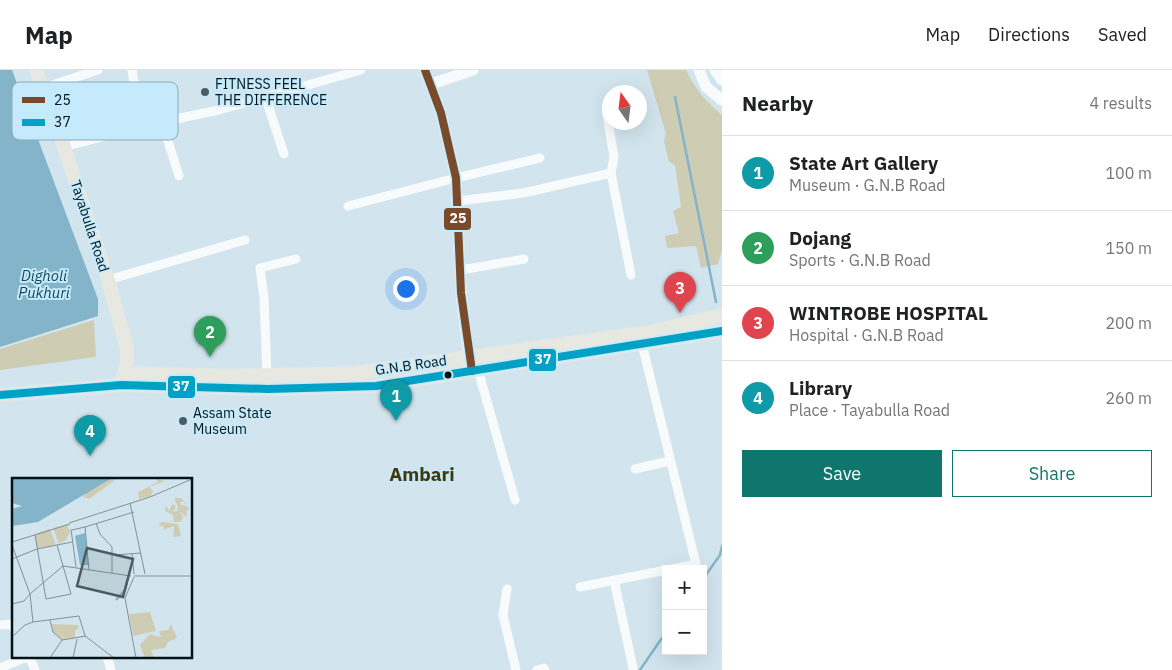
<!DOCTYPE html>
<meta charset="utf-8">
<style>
:root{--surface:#fff;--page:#f6f6f6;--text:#202124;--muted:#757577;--line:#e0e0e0;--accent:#0f766e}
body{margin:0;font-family:"IBM Plex Sans",sans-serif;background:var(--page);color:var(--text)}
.controls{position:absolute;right:15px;bottom:15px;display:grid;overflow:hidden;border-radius:0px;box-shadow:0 5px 20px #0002}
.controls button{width:45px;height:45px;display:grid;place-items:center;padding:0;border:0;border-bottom:1px solid var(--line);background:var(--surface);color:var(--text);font:25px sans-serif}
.compass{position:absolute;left:602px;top:15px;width:45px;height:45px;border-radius:50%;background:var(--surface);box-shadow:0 5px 20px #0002;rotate:346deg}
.you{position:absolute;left:405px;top:218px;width:18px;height:18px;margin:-12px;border:4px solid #fff;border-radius:50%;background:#1a73e8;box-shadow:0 0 0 8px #1a73e833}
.badge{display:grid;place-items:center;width:32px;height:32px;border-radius:50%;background:var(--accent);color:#fff;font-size:16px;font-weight:700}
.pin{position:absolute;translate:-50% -41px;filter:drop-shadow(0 1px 2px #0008)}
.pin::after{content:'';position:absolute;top:26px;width:18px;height:15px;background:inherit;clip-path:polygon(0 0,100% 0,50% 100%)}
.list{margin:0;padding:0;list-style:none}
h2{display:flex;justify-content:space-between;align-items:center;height:65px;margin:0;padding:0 20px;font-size:21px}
h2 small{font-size:16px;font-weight:400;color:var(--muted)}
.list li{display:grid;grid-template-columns:32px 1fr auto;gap:15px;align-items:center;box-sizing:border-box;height:75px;padding:0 20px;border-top:1px solid var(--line)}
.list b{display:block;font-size:19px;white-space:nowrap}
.list p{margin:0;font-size:16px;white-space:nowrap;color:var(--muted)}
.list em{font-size:16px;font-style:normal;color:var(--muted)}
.actions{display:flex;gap:10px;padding:15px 20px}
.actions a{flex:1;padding:11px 0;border:1px solid var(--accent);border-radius:0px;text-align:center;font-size:18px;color:var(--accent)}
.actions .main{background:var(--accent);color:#fff}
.map{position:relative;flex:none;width:722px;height:600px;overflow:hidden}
header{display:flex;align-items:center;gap:30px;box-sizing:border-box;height:70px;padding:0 25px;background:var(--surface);border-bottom:1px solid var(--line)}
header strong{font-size:24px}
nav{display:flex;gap:28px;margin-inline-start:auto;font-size:18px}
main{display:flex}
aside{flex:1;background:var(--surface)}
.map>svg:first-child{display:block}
.green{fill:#cecdb4}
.water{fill:#84b4c9}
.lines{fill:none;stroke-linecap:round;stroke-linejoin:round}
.stream{stroke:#84b4c9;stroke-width:2.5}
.street{stroke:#f8fbfc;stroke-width:9}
.secondary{stroke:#f8fbfc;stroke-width:11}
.primary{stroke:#e7e8e2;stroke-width:14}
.bus-1-casing{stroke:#c5eafb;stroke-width:11}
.bus-2-casing{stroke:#c5eafb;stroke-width:11}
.bus-1{stroke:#7a4b2a;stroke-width:8}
.bus-2{stroke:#00a1c5;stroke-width:8}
.poi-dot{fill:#4d5c63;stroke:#c5eafb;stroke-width:2}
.bus-dot{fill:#051218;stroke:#c5eafb;stroke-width:2}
.labels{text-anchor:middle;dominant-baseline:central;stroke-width:4;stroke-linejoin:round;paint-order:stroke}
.poi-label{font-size:14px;fill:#051218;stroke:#c5eafb;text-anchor:start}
.street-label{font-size:14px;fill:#051218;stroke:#c5eafb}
.water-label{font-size:15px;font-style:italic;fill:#124659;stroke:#c5eafb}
.district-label{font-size:19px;font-weight:bold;fill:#43370d;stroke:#c5eafb}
.inset-river{fill:none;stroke:#84b4c9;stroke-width:2.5}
.inset-road{fill:none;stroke:#809198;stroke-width:1}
.view{fill:#4d5c63;fill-opacity:0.15;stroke:#4d5c63;stroke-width:2.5}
.inset-edge{fill:none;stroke:#051218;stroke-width:2.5}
.key{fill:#c5eafb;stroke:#8ba9b7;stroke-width:1}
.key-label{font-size:14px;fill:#051218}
.line-badge{stroke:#c5eafb;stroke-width:2}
.badge-label{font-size:14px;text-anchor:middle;font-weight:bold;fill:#fff}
</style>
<header>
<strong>Map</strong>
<nav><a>Map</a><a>Directions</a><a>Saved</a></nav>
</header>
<main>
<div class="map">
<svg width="722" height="600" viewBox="0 0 722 600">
<rect width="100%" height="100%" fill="#d2e5ee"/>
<g class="green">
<path d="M647,0H686C696,20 705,30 722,45V180L718,194L701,198L696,176L667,178L665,166L679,163L673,141L681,137L675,95L669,92L664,71L666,64Z"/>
<polygon points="94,250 96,287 0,300 0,279"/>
</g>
<polygon class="water" points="0,0 12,0 98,229 98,246 0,277"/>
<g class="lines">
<g class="stream">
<polyline points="675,27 716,232"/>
<polyline points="703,509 720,485 722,476"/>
<polyline points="640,600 666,562"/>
</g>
<g class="street">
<polyline points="132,0 134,13 147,55"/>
<polyline points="43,18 98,0"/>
<polyline points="265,26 284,84"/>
<polyline points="162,52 179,106"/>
<polyline points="64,77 147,55 219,40 361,0"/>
<polyline points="611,103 631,205"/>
<polyline points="458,131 523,123 611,103 614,87 606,40"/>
<polyline points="348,136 456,108 540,88"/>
<polyline points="461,200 524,189"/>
<polyline points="108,210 245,170"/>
<polyline points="642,274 696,494 672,499"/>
<polyline points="478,300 515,430"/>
<polyline points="267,305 264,228 260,198 296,189"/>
<polyline points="635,399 670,391"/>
<polyline points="614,510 633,598"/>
<polyline points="580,517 666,500"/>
<polyline points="507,519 503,545 516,600"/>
<polyline points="0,555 10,554 14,558"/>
<polyline points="107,586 111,600"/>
<polyline points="0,598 29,586 35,600"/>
<polyline points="537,600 544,598 545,600"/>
</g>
<g class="secondary">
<polyline points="425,0 441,43 456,108 461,223 470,295"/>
<polyline points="699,0 706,17 722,30"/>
<polyline points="715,0 722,10"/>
<polyline points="431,14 473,0"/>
</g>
<g class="primary">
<polyline points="36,0 64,77 108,210 127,278 127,294 122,311"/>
<polyline points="126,303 228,306 354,303 650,262 722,245"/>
<polyline points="0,325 121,315 268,319 376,316 722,261"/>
</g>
<defs>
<polyline id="bus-1" points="425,0 441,43 456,108 461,223 472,301"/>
<polyline id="bus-2" points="0,325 121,315 268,319 376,316 722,261"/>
</defs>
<use href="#bus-1" class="bus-1-casing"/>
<use href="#bus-2" class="bus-2-casing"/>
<use href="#bus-1" class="bus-1"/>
<use href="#bus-2" class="bus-2"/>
</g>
<g class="poi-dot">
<circle cx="205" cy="22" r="5"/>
<circle cx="183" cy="351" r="5"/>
</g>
<circle class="bus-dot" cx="448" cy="305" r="4.5"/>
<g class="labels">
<g class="poi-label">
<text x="215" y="14">FITNESS FEEL<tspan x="215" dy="16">THE DIFFERENCE</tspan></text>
<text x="193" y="343">Assam State<tspan x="193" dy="16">Museum</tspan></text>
</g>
<g class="street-label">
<text transform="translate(90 156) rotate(72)">Tayabulla Road</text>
<text transform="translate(411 295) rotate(-8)">G.N.B Road</text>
</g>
<g class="water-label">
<text x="44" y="205">Digholi<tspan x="44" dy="17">Pukhuri</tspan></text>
</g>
<g class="district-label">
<text x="422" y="404">Ambari</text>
</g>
</g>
<g transform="translate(12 408)">
<rect width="180" height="180" fill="#d2e5ee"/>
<path d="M93,0H106L77,21L71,19L72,14ZM143,0L153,3L137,9L141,13L139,18L127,21L126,14L146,4ZM162,20H168L176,26L169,23L168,27L175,28L177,32L174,33L175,39L167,33L171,38L169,44H162L161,37L153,33L154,27L157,33L160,26L164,28L161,34L165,33L166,29ZM150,44L166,46L169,58L161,59L162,48L151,52L152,49L146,47ZM55,46L58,54L54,62L47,66L41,50ZM38,51L44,67L25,70L23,56ZM138,134L144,153L121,158L117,136ZM40,146L66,147L67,151L63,152V160L50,161L41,154ZM159,146L165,160L156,164L153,170L139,172L142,180H133L128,167L138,156L149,159L147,153L156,152Z" fill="#cecdb4"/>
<path d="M0,0H100L26,44L0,48V31L10,28L0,25ZM73,55L77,87H68L63,58Z" fill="#84b4c9"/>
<path class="inset-river" d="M61,0L75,15M104,122L113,112L116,100"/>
<path class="inset-road" d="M118,25L133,96M57,45L138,19L180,1M84,45L88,56L100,69V95M73,49L122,34M59,51L64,89M60,52L73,49L77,92M23,57L34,121L59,116M0,64L58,46M0,67L18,116L12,123L0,126M45,67L59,116M120,76L122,96M102,77L129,75M0,81L25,71L60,64M122,98H180M122,99L113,120L124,180M38,142L41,154L50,162L74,158M0,159L13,147L21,144M38,180L50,162M61,180L65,161M102,180L73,158L67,138L21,144L18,116L51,88L119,98"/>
<path class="view" d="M75,70L121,81L111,119L65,108Z"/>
<rect width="180" height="180" class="inset-edge"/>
</g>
<rect x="12" y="12" width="166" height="58" rx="8" class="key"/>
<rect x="22" y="27" width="23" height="6" fill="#7a4b2a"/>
<rect x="22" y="49" width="23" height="7" fill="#00a1c5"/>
<g class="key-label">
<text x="54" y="35">25</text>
<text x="54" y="57">37</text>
</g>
<g class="line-badge">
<rect x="443" y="137" width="29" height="24" rx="5" fill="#7a4b2a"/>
<rect x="528" y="278" width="29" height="24" rx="5" fill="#00a1c5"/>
<rect x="167" y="305" width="29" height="24" rx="5" fill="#00a1c5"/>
</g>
<g class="badge-label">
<text x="458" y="153">25</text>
<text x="543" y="294">37</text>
<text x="181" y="321">37</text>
</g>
</svg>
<div class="controls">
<button>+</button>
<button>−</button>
</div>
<svg class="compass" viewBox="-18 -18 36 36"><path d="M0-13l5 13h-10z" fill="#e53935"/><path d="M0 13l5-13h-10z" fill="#757577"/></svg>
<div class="you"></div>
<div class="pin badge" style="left:396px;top:351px;background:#0f9aa8">1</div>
<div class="pin badge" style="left:210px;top:287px;background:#2e9e5b">2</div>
<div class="pin badge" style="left:680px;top:243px;background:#e0444e">3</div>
<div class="pin badge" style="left:90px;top:386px;background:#0f9aa8">4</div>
</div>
<aside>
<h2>Nearby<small>4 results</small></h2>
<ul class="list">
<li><span class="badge" style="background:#0f9aa8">1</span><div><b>State Art Gallery</b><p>Museum · G.N.B Road</p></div><em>100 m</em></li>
<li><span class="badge" style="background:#2e9e5b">2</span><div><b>Dojang</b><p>Sports · G.N.B Road</p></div><em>150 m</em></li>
<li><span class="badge" style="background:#e0444e">3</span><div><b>WINTROBE HOSPITAL</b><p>Hospital · G.N.B Road</p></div><em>200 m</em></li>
<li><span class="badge" style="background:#0f9aa8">4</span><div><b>Library</b><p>Place · Tayabulla Road</p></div><em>260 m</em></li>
</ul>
<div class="actions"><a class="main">Save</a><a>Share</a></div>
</aside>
</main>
